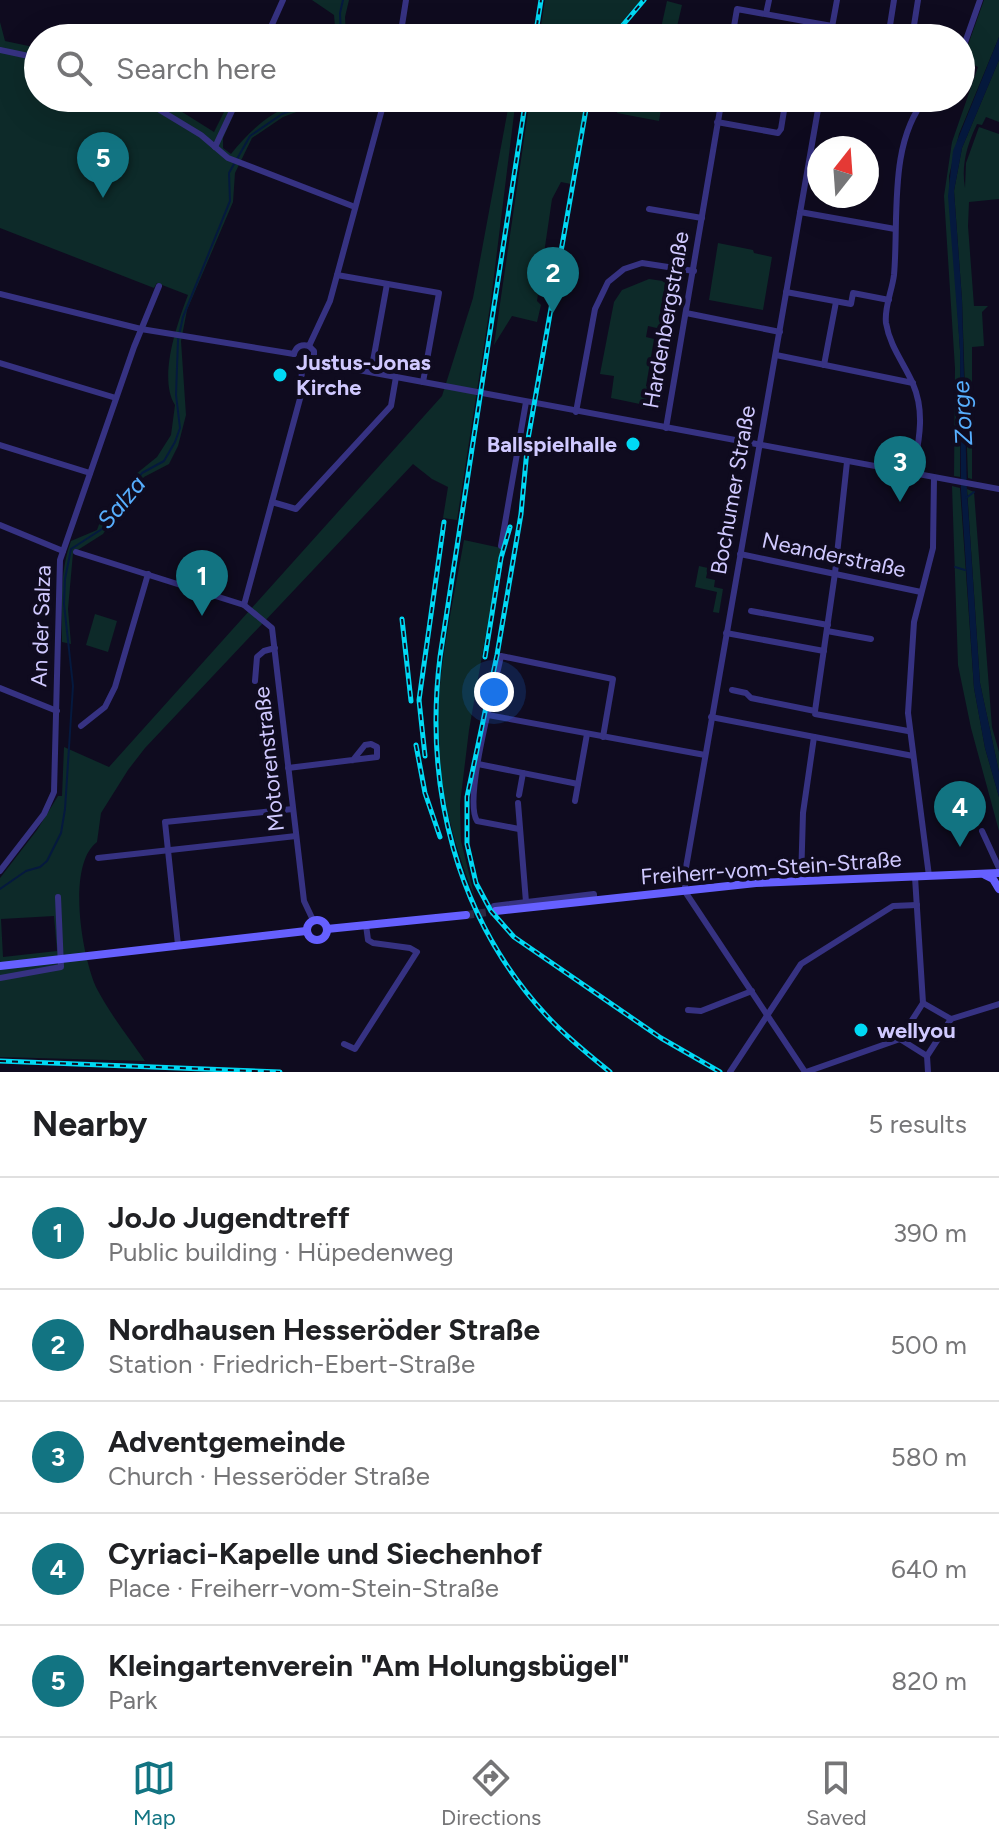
<!DOCTYPE html>
<meta charset="utf-8">
<style>
:root{--surface:#fff;--page:#f2f2f2;--text:#202124;--muted:#757577;--line:#e0e0e0;--accent:#127482}
body{margin:0;font-family:Figtree,sans-serif;background:var(--page);color:var(--text)}
.compass{position:absolute;left:807px;top:136px;width:72px;height:72px;border-radius:50%;background:var(--surface);box-shadow:0 8px 32px #0002;rotate:17deg}
.you{position:absolute;left:494px;top:692px;width:28px;height:28px;margin:-20px;border:6px solid #fff;border-radius:50%;background:#1a73e8;box-shadow:0 0 0 12px #1a73e833}
.badge{display:grid;place-items:center;width:52px;height:52px;border-radius:50%;background:var(--accent);color:#fff;font-size:26px;font-weight:700}
.pin{position:absolute;translate:-50% -66px;filter:drop-shadow(0 2px 4px #0008)}
.pin::after{content:'';position:absolute;top:42px;width:28px;height:24px;background:inherit;clip-path:polygon(0 0,100% 0,50% 100%)}
.list{margin:0;padding:0;list-style:none}
h2{display:flex;justify-content:space-between;align-items:center;height:104px;margin:0;padding:0 32px;font-size:34px}
h2 small{font-size:26px;font-weight:400;color:var(--muted)}
.list li{display:grid;grid-template-columns:52px 1fr auto;gap:24px;align-items:center;box-sizing:border-box;height:112px;padding:0 32px;border-top:2px solid var(--line)}
.list b{display:block;font-size:30px;white-space:nowrap}
.list p{margin:0;font-size:26px;white-space:nowrap;color:var(--muted)}
.list em{font-size:26px;font-style:normal;color:var(--muted)}
.icon{flex:none;width:44px;height:44px;fill:none;stroke:currentColor;stroke-width:2;stroke-linecap:round;stroke-linejoin:round}
.map{position:relative;flex:none;width:999px;height:1072px;overflow:hidden}
.search{position:absolute;background:var(--surface);box-shadow:0 8px 32px #0002;left:24px;right:24px;top:24px;height:88px;display:flex;align-items:center;gap:20px;box-sizing:border-box;padding:0 28px;border-radius:44px;color:var(--muted);font-size:30px}
.sheet{height:664px;background:var(--surface)}
nav{display:flex;justify-content:space-around;align-items:center;box-sizing:border-box;height:112px;border-top:2px solid var(--line);background:var(--surface);font-size:22px;color:var(--muted)}
nav a{display:grid;justify-items:center;gap:4px}
nav .on{color:var(--accent)}
.map>svg:first-child{display:block}
.green{fill:#0d2a29;fill-rule:evenodd}
.water{fill:#05193e}
.lines{fill:none;stroke-linecap:round;stroke-linejoin:round}
.stream{stroke:#05193e;stroke-width:2}
.secondary-tunnel{stroke:#2c2841;stroke-width:8;stroke-dasharray:8 4;stroke-linecap:butt}
.minor{stroke:#363282;stroke-width:6}
.secondary{stroke:#6660ff;stroke-width:8}
.rail-casing{stroke:#00d9f4;stroke-width:5}
.rail{stroke:#0f0b1f;stroke-width:2;stroke-dasharray:6;stroke-linecap:butt}
.poi-dot{fill:#00d9f4;stroke:#0f0b1f;stroke-width:3}
.labels{text-anchor:middle;dominant-baseline:central;stroke-width:8;stroke-linejoin:round;paint-order:stroke}
.street-label{font-size:22px;fill:#d0c9ff;stroke:#0f0b1f}
.poi-label{font-size:22px;font-weight:bold;fill:#d0c9ff;stroke:#0f0b1f;text-anchor:start}
.water-label{font-size:24px;font-style:italic;fill:#57afff;stroke:#0f0b1f}
</style>
<div class="map">
<svg width="999" height="1072" viewBox="0 0 999 1072">
<rect width="100%" height="100%" fill="#0f0b1f"/>
<g class="green">
<polygon points="312,0 349,0 345,17 346,38 336,38 334,15"/>
<polygon points="545,0 642,0 631,11 610,38 539,38"/>
<polygon points="984,0 999,0 999,37 959,134 949,176 960,350 960,477 954,476 955,368 944,196 952,142 978,67 963,59"/>
<polygon points="667,1 682,5 676,31 661,28"/>
<path d="M0,22L5,41L38,48V98H160L214,132L231,98H241L223,138V148L231,154C259,119 288,98 334,98L283,117L252,138L235,173L233,202L187,310L181,341L186,415L178,446L169,464L144,477L103,534L73,553L68,609L71,644L62,642C62,608 59,573 71,541L97,530L101,519L111,512L136,474L157,457L171,435L175,405C158,378 177,324 188,295L157,283L154,288L0,228Z"/>
<path d="M999,60V122L986,117L982,125L977,124C967,145 961,165 965,188L966,163L979,127L999,134V199L969,202L968,226L974,306H988L982,312L984,346L972,347V479L968,478L962,300L954,191L962,148Z"/>
<path d="M510,98H516L491,300L457,520L443,518L448,487L432,479L413,464L145,748L128,770L101,813L97,842C66,865 82,958 97,989C110,1014 129,1038 145,1061L0,1057V878L37,830L58,796H62L64,747L109,767L442,396L473,298ZM54,916L57,951L3,957L1,919Z"/>
<polygon points="530,98 586,98 571,184 561,182 552,199 537,301 541,305 537,322 512,316 494,345"/>
<polygon points="620,98 663,98 659,121 617,113"/>
<polygon points="718,243 753,250 754,253 772,257 763,310 709,300"/>
<polygon points="649,279 670,282 661,329 648,326 646,337 654,339 646,386 662,389 659,408 611,398 614,376 600,374 614,302 622,290"/>
<polygon points="952,486 960,488 974,688 985,748 999,797 999,831 971,728 958,665"/>
<polygon points="967,489 974,492 992,727 999,752 999,772 980,683"/>
<path d="M464,540L501,548L469,730L460,804L461,841L475,898C451,839 435,775 438,711C441,654 454,597 464,540Z"/>
<polygon points="699,566 708,568 706,578 715,580 714,587 723,589 719,613 713,612 717,592 695,587"/>
<polygon points="95,614 117,621 108,652 86,645"/>
</g>
<polygon class="water" points="999,37 999,60 962,148 954,191 962,300 967,492 980,683 999,772 999,797 985,748 974,688 961,491 960,350 948,196 953,151"/>
<g class="lines">
<g class="stream">
<polyline points="341,38 340,13 343,0"/>
<polyline points="237,159 250,136 282,114 325,98"/>
<polyline points="966,498 974,492"/>
<polyline points="955,567 965,570"/>
<polyline points="0,889 26,871 40,867 47,861 61,833 65,809 73,686 64,604 65,579 71,549 102,529 142,473 164,461 175,442 180,428 176,395 178,340 183,317 230,201 229,173 234,164"/>
</g>
<polyline class="secondary-tunnel" points="466,915 496,911"/>
<g class="minor">
<polyline points="766,14 769,0"/>
<polyline points="266,38 283,0"/>
<polyline points="400,38 406,0"/>
<polyline points="732,38 737,9 832,26"/>
<polyline points="830,38 837,0"/>
<polyline points="888,38 894,0"/>
<polyline points="912,38 918,0"/>
<polyline points="0,50 38,58"/>
<polyline points="961,54 980,0"/>
<polyline points="140,98 201,135 228,158 355,207"/>
<polyline points="717,122 778,133 781,129 786,98"/>
<polyline points="215,147 238,98"/>
<polyline points="649,209 702,218"/>
<polyline points="800,212 895,229"/>
<polyline points="337,275 439,293 423,382"/>
<polyline points="786,292 851,304 853,293 889,300"/>
<polyline points="0,294 141,329 294,354"/>
<polyline points="686,313 780,332"/>
<path d="M294,354C296,346 302,344 309,346L330,301L385,98"/>
<polyline points="776,355 913,383"/>
<polyline points="314,359 337,366 999,489"/>
<polyline points="0,363 116,398"/>
<polyline points="302,365 308,365 314,359 314,351 309,346"/>
<polyline points="824,365 836,302"/>
<polyline points="371,372 387,284"/>
<polyline points="576,412 595,309 608,282 624,269 642,263 694,271"/>
<polyline points="666,428 722,98"/>
<polyline points="0,445 90,473"/>
<path d="M913,474C918,444 926,414 913,384C904,363 890,347 886,323C884,308 892,291 894,275C899,219 888,143 926,98"/>
<polyline points="272,502 296,509 391,406 396,377"/>
<polyline points="0,525 63,551"/>
<polyline points="501,546 526,402"/>
<polyline points="76,552 244,605 272,628 304,901 313,920"/>
<polyline points="740,554 921,592"/>
<polyline points="244,605 301,395 302,365"/>
<polyline points="751,611 828,625"/>
<polyline points="827,631 871,639"/>
<polyline points="726,633 824,651"/>
<polyline points="255,681 257,657 264,651 275,648"/>
<polyline points="0,688 57,711"/>
<polyline points="732,690 746,693 751,698 815,711 815,714 908,731"/>
<polyline points="815,711 835,573 847,462"/>
<polyline points="488,715 705,755"/>
<polyline points="711,717 913,756"/>
<polyline points="81,726 105,707 115,687 148,574"/>
<polyline points="478,764 578,784"/>
<polyline points="288,768 377,757 377,747 371,744 365,745 353,760"/>
<polyline points="519,795 523,773"/>
<polyline points="575,801 587,734"/>
<polyline points="518,803 526,902"/>
<path d="M519,829L477,821C463,799 495,686 501,656L613,679L603,737"/>
<polyline points="982,831 999,868"/>
<polyline points="98,858 296,836"/>
<polyline points="0,871 44,814 54,792 60,560 134,347 159,286"/>
<polyline points="929,876 908,713 914,622 933,548 934,478"/>
<polyline points="915,877 923,1003"/>
<polyline points="801,881 803,813 814,737"/>
<polyline points="494,906 594,894 594,900"/>
<polyline points="178,945 165,822 293,809"/>
<polyline points="0,978 61,967 58,897"/>
<polyline points="923,1003 951,1019"/>
<polyline points="688,1010 701,1011 752,991"/>
<polyline points="951,1019 999,1004"/>
<polyline points="900,1039 923,1003"/>
<polyline points="900,1039 927,1056"/>
<polyline points="344,1044 355,1049 417,952 410,948 373,943 368,940 366,925"/>
<polyline points="927,1056 951,1019"/>
<polyline points="927,1056 928,1072"/>
<polyline points="730,1072 801,964 893,906 917,905"/>
<polyline points="805,1072 686,893 684,879 820,98"/>
<polyline points="806,1072 900,1039"/>
</g>
<g class="secondary">
<polyline points="985,875 993,879 999,889"/>
<polyline points="496,911 756,883 999,873"/>
<circle cx="317" cy="930" r="10"/>
<polyline points="327,929 466,915"/>
<polyline points="0,966 306,931"/>
</g>
<defs>
<g id="rail">
<polyline points="535,38 541,0"/>
<polyline points="612,38 644,0"/>
<path d="M526,98L440,657C424,786 456,918 546,1015C565,1036 588,1054 610,1072"/>
<polyline points="588,98 528,439 521,514 497,655 467,797 467,844 476,883 491,911 514,937 661,1038 720,1072"/>
<polyline points="402,619 411,701"/>
<polyline points="485,657 501,558 510,527"/>
<polyline points="416,745 425,793 440,837"/>
<polyline points="425,756 419,700 444,522"/>
<polyline points="0,1061 280,1072"/>
</g>
</defs>
<use href="#rail" class="rail-casing"/>
<use href="#rail" class="rail"/>
</g>
<g class="poi-dot">
<circle cx="280" cy="375" r="8"/>
<circle cx="633" cy="444" r="8"/>
<circle cx="861" cy="1030" r="8"/>
</g>
<g class="labels">
<g class="street-label">
<text transform="translate(666 320) rotate(-80)">Hardenbergstraße</text>
<text transform="translate(733 490) rotate(-80)">Bochumer Straße</text>
<text transform="translate(834 555) rotate(12)">Neanderstraße</text>
<text transform="translate(41 626) rotate(-88)">An der Salza</text>
<text transform="translate(269 759) rotate(-96)">Motorenstraße</text>
<text transform="translate(771 868) rotate(-4)">Freiherr-vom-Stein-Straße</text>
</g>
<g class="poi-label">
<text x="296" y="362">Justus-Jonas<tspan x="296" dy="25">Kirche</tspan></text>
<text x="617" y="444" text-anchor="end">Ballspielhalle</text>
<text x="877" y="1030">wellyou</text>
</g>
<g class="water-label">
<text transform="translate(962 413) rotate(-93)">Zorge</text>
<text transform="translate(121 502) rotate(-50)">Salza</text>
</g>
</g>
</svg>
<svg class="compass" viewBox="-18 -18 36 36"><path d="M0-13l5 13h-10z" fill="#e53935"/><path d="M0 13l5-13h-10z" fill="#757577"/></svg>
<div class="you"></div>
<div class="pin badge" style="left:202px;top:616px">1</div>
<div class="pin badge" style="left:553px;top:313px">2</div>
<div class="pin badge" style="left:900px;top:502px">3</div>
<div class="pin badge" style="left:960px;top:847px">4</div>
<div class="pin badge" style="left:103px;top:198px">5</div>
<div class="search"><svg class="icon" aria-label="search" viewBox="0 0 24 24"><circle cx="10" cy="10" r="6"/><path d="M15 15l6 6"/></svg>Search here</div>
</div>
<section class="sheet">
<h2>Nearby<small>5 results</small></h2>
<ul class="list">
<li><span class="badge">1</span><div><b>JoJo Jugendtreff</b><p>Public building · Hüpedenweg</p></div><em>390 m</em></li>
<li><span class="badge">2</span><div><b>Nordhausen Hesseröder Straße</b><p>Station · Friedrich-Ebert-Straße</p></div><em>500 m</em></li>
<li><span class="badge">3</span><div><b>Adventgemeinde</b><p>Church · Hesseröder Straße</p></div><em>580 m</em></li>
<li><span class="badge">4</span><div><b>Cyriaci-Kapelle und Siechenhof</b><p>Place · Freiherr-vom-Stein-Straße</p></div><em>640 m</em></li>
<li><span class="badge">5</span><div><b>Kleingartenverein &quot;Am Holungsbügel&quot;</b><p>Park</p></div><em>820 m</em></li>
</ul>
</section>
<nav>
<a class="on"><svg class="icon" aria-label="map" viewBox="0 0 24 24"><path d="M3 6l6-2 6 2 6-2v14l-6 2-6-2-6 2zM9 4v14M15 6v14"/></svg>Map</a>
<a><svg class="icon" aria-label="directions" viewBox="0 0 24 24"><path d="M12 3l9 9-9 9-9-9zM9 14v-3h6M13 9l2 2-2 2"/></svg>Directions</a>
<a><svg class="icon" aria-label="saved" viewBox="0 0 24 24"><path d="M7 4h10v16l-5-4-5 4z"/></svg>Saved</a>
</nav>
